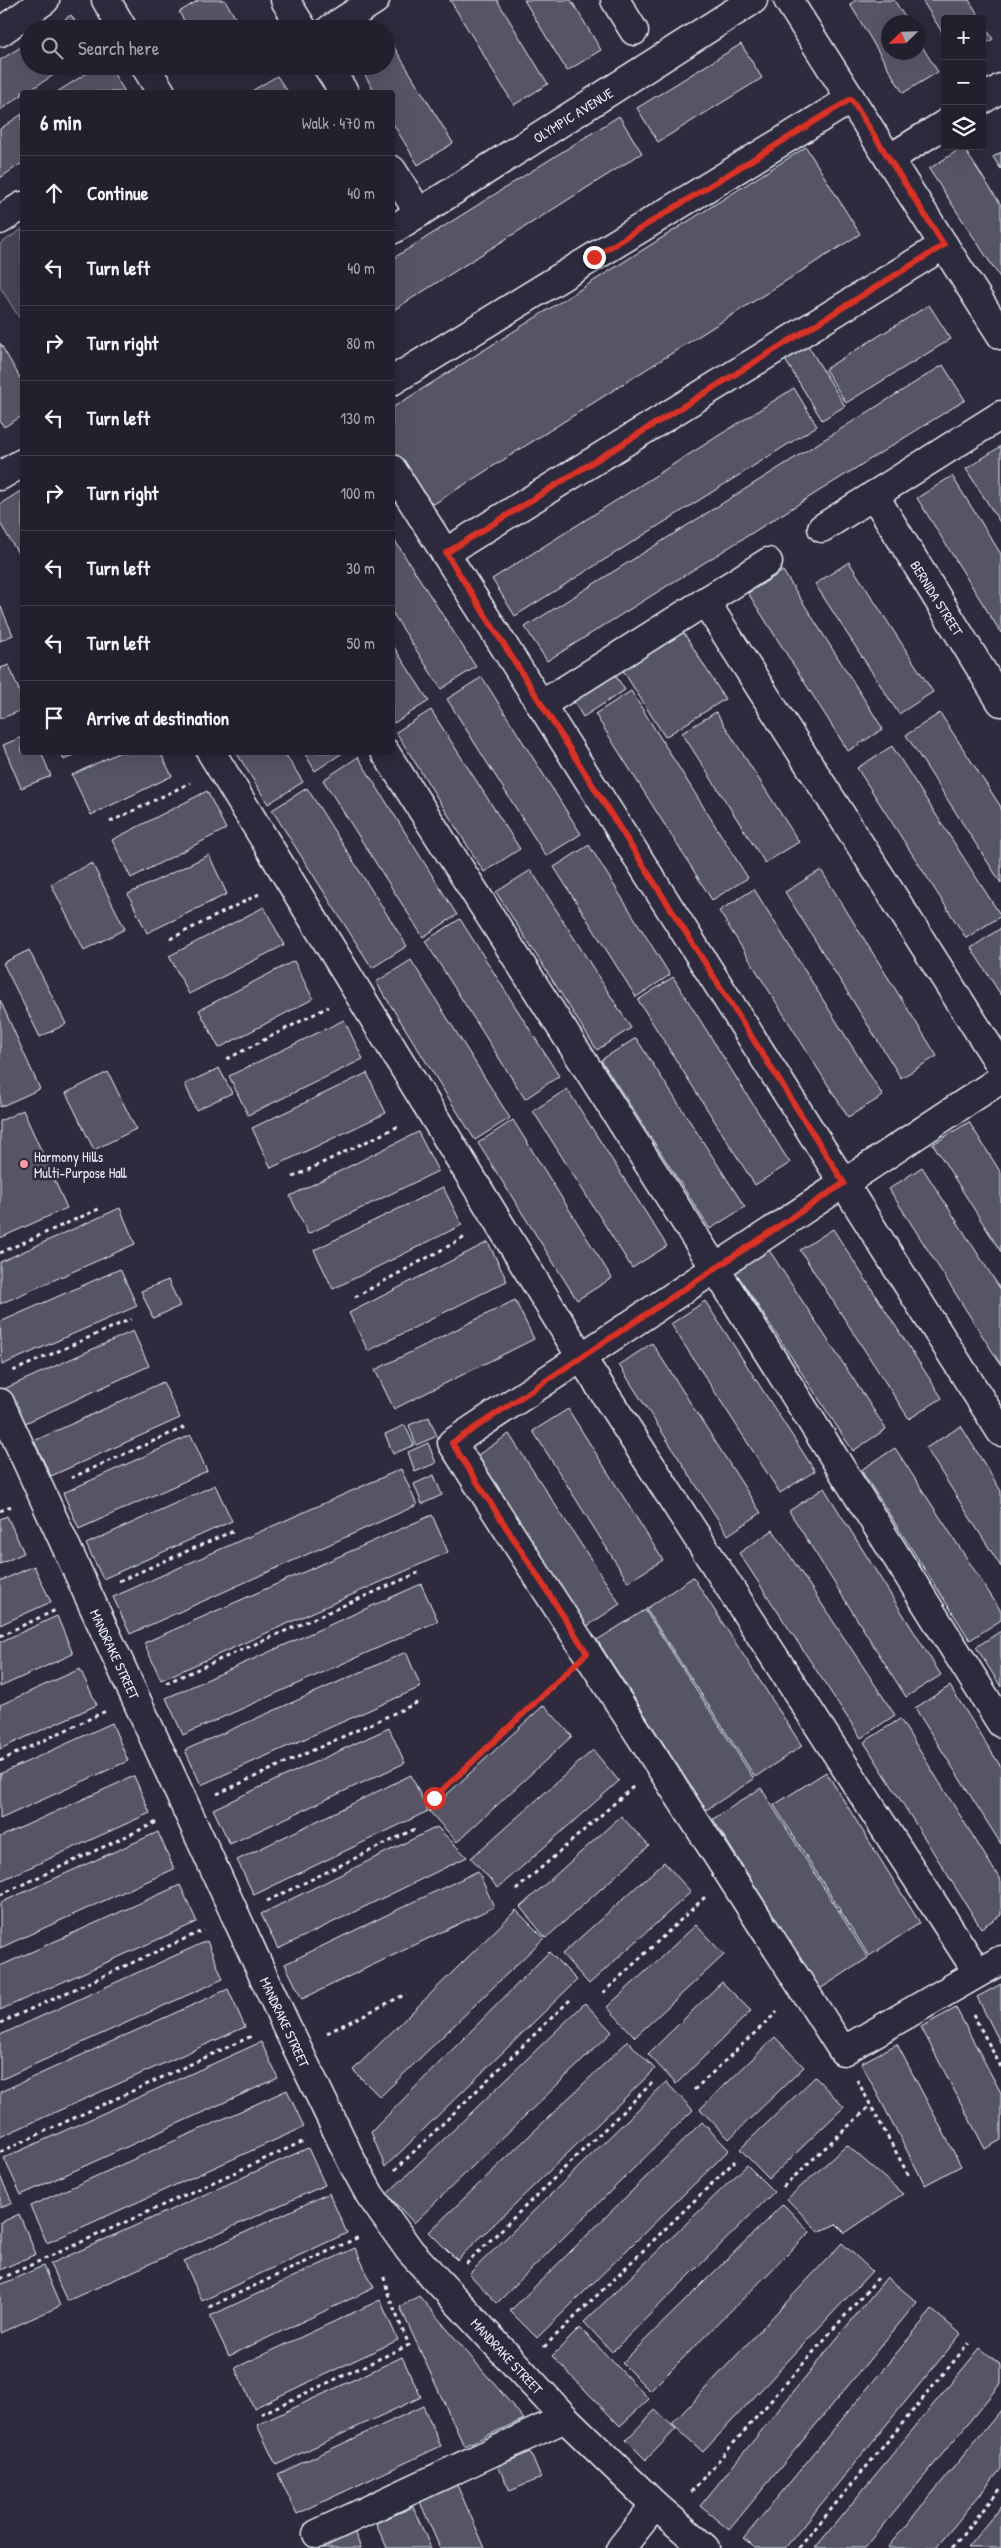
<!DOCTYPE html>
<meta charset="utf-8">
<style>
:root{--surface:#23202e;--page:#2b2836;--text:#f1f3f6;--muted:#a3a3aa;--line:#403e4a}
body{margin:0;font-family:"Patrick Hand",sans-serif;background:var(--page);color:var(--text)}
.controls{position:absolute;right:15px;top:15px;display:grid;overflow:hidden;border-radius:5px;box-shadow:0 5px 20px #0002}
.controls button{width:45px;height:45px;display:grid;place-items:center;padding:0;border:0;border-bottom:1px solid var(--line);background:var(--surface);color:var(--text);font:25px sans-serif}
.compass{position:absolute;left:881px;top:15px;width:45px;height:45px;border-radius:50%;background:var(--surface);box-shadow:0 5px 20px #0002;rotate:247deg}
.stop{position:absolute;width:15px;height:15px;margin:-11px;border:4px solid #d93025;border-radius:50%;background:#fff}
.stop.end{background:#d93025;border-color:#fff;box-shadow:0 1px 5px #0008}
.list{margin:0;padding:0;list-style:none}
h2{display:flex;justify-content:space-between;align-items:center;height:65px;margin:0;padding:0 20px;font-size:21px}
h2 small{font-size:16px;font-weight:400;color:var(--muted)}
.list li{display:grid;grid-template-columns:32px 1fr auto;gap:15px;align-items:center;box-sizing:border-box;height:75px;padding:0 20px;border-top:1px solid var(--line)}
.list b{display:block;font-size:19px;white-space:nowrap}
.list em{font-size:16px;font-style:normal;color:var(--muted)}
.icon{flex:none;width:28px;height:28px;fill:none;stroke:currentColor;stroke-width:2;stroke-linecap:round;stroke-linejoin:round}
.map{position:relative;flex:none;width:1001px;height:2548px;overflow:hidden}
.search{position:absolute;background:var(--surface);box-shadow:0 5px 20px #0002;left:20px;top:20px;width:375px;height:55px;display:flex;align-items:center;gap:12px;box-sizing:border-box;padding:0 18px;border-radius:28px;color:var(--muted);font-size:19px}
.panel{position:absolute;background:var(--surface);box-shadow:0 5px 20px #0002;left:20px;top:90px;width:375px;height:665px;border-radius:5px}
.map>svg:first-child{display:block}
.green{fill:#464455;stroke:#979aa6}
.building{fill:#575565;stroke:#e8f1f8}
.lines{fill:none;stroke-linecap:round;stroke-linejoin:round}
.minor-casing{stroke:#e8f1f8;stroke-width:31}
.tertiary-casing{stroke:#e8f1f8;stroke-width:31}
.path{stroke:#e8f1f8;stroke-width:3;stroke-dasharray:4 4;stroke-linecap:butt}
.minor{stroke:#2f2a3d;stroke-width:28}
.tertiary{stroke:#2f2a3d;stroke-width:28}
.route{stroke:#d93025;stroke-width:6}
.poi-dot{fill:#ff9aa2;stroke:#2f2a3d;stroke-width:2}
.labels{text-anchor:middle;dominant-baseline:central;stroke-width:5;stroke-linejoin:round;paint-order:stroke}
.street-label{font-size:14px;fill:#e8f1f8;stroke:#2f2a3d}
.poi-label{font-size:14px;fill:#e8f1f8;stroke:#2f2a3d;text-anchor:start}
</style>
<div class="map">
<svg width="1001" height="2548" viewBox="0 0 1001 2548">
<rect width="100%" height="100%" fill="#2f2a3d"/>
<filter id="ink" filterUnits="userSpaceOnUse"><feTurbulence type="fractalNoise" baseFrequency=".02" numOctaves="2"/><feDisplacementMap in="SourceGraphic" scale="10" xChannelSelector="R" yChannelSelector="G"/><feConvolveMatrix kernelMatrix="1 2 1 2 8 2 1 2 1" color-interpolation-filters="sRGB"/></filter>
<g filter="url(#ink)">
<polygon class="green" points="22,229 22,322 0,287 0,244"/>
<g class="building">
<polygon points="199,0 225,0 240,26 236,29 189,29 179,12"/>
<polygon points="450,0 497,0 548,84 514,105"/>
<polygon points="524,0 571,0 601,50 567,71"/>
<polygon points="856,0 894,0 908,22 888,22 888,52 918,52 918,40 938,72 903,93 850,4"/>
<polygon points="922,0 969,0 981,19 945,19 945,37"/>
<polygon points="71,15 80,29 50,29"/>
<polygon points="982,22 993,39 982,46"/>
<polygon points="386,34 453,143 418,165 392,122 392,92 375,92 359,66 386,66"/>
<polygon points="29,42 29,66 68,66 27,92 22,92 22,95 0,110 0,60"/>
<polygon points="741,44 762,78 658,142 637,108"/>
<polygon points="98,66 109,66 125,92 57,92"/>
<polygon points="277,76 288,92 250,92"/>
<polygon points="22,114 22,163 0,178 0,129"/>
<polygon points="619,116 642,153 392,311 392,259"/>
<polygon points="806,147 860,234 429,507 392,449 392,408"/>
<polygon points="963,147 1001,205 1001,279 929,169"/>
<polygon points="1001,152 1001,169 993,157"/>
<polygon points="929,305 951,339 846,403 825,369"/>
<polygon points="0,343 22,381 22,416 4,427 0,421"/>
<polygon points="807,344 845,406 822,420 784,358"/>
<polygon points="943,365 965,400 547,661 525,627"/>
<polygon points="794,388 817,426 515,616 492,579"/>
<polygon points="1001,446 1001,524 966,469"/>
<polygon points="952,476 1001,554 1001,633 917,498"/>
<polygon points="22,490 22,560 0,523 0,504"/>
<polygon points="392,536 476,667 441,689 392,612"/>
<polygon points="849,562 933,692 899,714 815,584"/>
<polygon points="783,571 883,729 848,751 748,593"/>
<polygon points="0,605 13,635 0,641"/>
<polygon points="682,630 725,699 665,737 622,669"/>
<polygon points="392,644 429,701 394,723 392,721"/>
<polygon points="9,665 22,698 22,710 0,719 0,668"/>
<polygon points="614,673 625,690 583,717 573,700"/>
<polygon points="482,677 581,834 546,856 447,699"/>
<polygon points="631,691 748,878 712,900 595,714"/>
<polygon points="431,710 520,849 484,872 396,732"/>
<polygon points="716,712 799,842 765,863 682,733"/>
<polygon points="940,713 1001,807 1001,883 906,735"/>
<polygon points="22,737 22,752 41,752 51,776 21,788 3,745"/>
<polygon points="892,746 1001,916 966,938 857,768"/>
<polygon points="60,752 80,752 64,760"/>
<polygon points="120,752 160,752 172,776 91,815 72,775"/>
<polygon points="236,752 284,752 303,782 268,804"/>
<polygon points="304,752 344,752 315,771"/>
<polygon points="358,757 457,915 423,937 323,780"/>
<polygon points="307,788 407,946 372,968 272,810"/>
<polygon points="207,791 226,829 131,878 112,840"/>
<polygon points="589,845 670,975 636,997 554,867"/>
<polygon points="209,855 227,894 147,933 128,894"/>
<polygon points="92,863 125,929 84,950 51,884"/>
<polygon points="531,870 631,1028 597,1050 496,892"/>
<polygon points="821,870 937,1056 901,1078 785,892"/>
<polygon points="754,889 883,1096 848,1117 719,911"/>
<polygon points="264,907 284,945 189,994 169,956"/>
<polygon points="460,919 559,1076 525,1099 425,941"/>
<polygon points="1001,928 1001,995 971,948"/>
<polygon points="29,950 66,1024 40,1037 3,963"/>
<polygon points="411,960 510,1118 475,1140 376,982"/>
<polygon points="294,961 313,999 219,1048 199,1010"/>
<polygon points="673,977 790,1163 755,1185 638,1000"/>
<polygon points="0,1000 40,1089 0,1107"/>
<polygon points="344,1020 363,1059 248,1115 229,1076"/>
<polygon points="636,1038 745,1207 710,1229 601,1060"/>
<polygon points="219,1068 232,1093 196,1110 185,1084"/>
<polygon points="108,1072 136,1129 94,1150 66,1093"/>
<polygon points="367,1073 386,1113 271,1168 252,1128"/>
<polygon points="567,1089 667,1246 632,1268 533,1111"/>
<polygon points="23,1110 67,1208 0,1238 0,1121"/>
<polygon points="513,1120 612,1278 577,1300 478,1143"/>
<polygon points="969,1122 1001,1173 1001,1252 933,1144"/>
<polygon points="418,1132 438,1171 308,1234 290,1196"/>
<polygon points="922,1167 1001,1290 1001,1365 889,1189"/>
<polygon points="443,1187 462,1225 333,1289 314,1250"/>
<polygon points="120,1208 135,1244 0,1304 0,1262"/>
<polygon points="833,1229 942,1398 909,1419 800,1250"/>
<polygon points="488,1242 507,1281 368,1351 349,1313"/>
<polygon points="769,1250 886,1429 853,1451 735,1271"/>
<polygon points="120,1269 137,1306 2,1365 0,1322"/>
<polygon points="168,1280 180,1306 153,1318 141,1291"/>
<polygon points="515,1300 534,1339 394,1409 375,1370"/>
<polygon points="705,1301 815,1471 780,1493 671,1324"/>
<polygon points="133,1331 149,1366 21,1425 4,1389"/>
<polygon points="652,1343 761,1513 728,1535 619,1365"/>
<polygon points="163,1382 180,1418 51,1476 34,1441"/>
<polygon points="568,1409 663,1560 628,1582 533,1431"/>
<polygon points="429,1417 437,1436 416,1445 409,1425"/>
<polygon points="405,1425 414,1445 393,1454 385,1434"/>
<polygon points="961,1426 1001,1491 1001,1567 926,1448"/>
<polygon points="509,1434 620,1604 586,1627 475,1457"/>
<polygon points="191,1435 207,1471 79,1529 63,1493"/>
<polygon points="428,1443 436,1463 415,1472 408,1452"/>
<polygon points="895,1448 1001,1611 1001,1620 970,1640 861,1470"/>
<polygon points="401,1469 417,1505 130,1634 113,1597"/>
<polygon points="434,1475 442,1495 422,1504 414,1484"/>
<polygon points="215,1485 232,1521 103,1579 86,1544"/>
<polygon points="824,1488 941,1675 906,1697 789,1511"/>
<polygon points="432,1515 448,1552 161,1680 144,1643"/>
<polygon points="7,1516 24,1553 0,1564 0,1519"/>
<polygon points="773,1530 895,1715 861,1738 739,1553"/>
<polygon points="34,1566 51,1602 0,1625 0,1581"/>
<polygon points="693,1577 802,1746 755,1777 646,1609"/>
<polygon points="421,1584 438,1621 183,1735 166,1698"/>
<polygon points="645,1610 754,1779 706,1810 597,1640"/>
<polygon points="57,1616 73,1654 0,1687 0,1642"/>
<polygon points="1001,1631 1001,1687 976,1647"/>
<polygon points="406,1652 421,1687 201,1785 185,1750"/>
<polygon points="80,1669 97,1705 0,1749 0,1705"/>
<polygon points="950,1686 1001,1767 1001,1844 915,1708"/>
<polygon points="544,1705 572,1736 457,1842 429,1811"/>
<polygon points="900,1719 1001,1881 1001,1915 981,1928 864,1742"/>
<polygon points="112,1723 128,1761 0,1819 0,1774"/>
<polygon points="389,1728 405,1763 230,1844 213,1809"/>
<polygon points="593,1750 619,1781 498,1888 471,1858"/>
<polygon points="826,1772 920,1923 869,1956 774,1805"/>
<polygon points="411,1775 428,1811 254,1895 237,1860"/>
<polygon points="134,1776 150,1813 0,1881 0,1837"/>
<polygon points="761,1788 868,1958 820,1989 713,1819"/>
<polygon points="621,1816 649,1846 546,1938 520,1907"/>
<polygon points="437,1827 467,1857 278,1949 261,1914"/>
<polygon points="158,1832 174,1869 0,1948 0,1903"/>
<polygon points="664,1862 691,1892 589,1984 562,1954"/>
<polygon points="478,1871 494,1907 302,1999 285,1964"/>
<polygon points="180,1885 197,1922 0,2010 0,1966"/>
<polygon points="516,1910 544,1938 380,2097 353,2070"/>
<polygon points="696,1925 724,1955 635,2037 607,2007"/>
<polygon points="207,1941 223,1979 0,2080 0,2035"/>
<polygon points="549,1952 577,1980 385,2167 371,2132"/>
<polygon points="722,1982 751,2011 676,2084 648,2054"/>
<polygon points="1001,1984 1001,2044 977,1997"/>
<polygon points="228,1989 245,2027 0,2137 0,2092"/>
<polygon points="585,2003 612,2032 414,2223 387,2194"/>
<polygon points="956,2008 1001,2093 1001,2140 985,2149 921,2027"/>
<polygon points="775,2037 804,2067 729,2139 700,2109"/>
<polygon points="628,2041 655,2069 457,2260 429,2232"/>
<polygon points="261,2042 278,2078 21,2195 4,2158"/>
<polygon points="897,2044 961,2166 925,2185 861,2063"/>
<polygon points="815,2077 844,2107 769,2179 740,2149"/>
<polygon points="666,2082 693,2110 497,2303 469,2274"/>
<polygon points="287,2090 304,2127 47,2243 30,2206"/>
<polygon points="702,2122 729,2150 537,2338 510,2311"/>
<polygon points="847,2145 903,2194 845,2233 836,2224 819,2232 787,2199"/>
<polygon points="308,2148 325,2185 67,2301 50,2264"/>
<polygon points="747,2165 774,2192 612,2352 584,2322"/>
<polygon points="0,2176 12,2202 0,2208"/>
<polygon points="329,2193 347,2233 202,2301 184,2261"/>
<polygon points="783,2204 810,2232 650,2391 622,2363"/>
<polygon points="19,2214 36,2254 0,2270 0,2223"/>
<polygon points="842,2243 872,2271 703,2452 672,2424"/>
<polygon points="355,2248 374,2288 229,2356 210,2316"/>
<polygon points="43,2266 60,2306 0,2333 0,2285"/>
<polygon points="887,2277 917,2302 729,2530 700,2506"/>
<polygon points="419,2296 524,2419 464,2446 400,2307"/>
<polygon points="380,2300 398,2340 254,2408 235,2368"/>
<polygon points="932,2310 961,2334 785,2548 756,2548 744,2538"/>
<polygon points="580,2328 649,2399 620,2426 552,2356"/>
<polygon points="980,2348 1001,2365 1001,2383 865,2548 815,2548"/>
<polygon points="402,2357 421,2397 276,2465 257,2425"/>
<polygon points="423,2406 441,2446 297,2514 278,2474"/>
<polygon points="655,2410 676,2429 646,2460 626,2440"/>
<polygon points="1001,2410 1001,2469 936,2548 887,2548"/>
<polygon points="530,2452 541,2478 510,2491 498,2466"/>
<polygon points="457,2485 485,2548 440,2548 420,2502"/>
<polygon points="1001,2506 1001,2548 967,2548"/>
<polygon points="413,2507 431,2548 387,2548 376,2523"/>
<polygon points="354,2531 361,2548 319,2548 318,2546"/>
</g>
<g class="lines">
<defs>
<g id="minor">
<polyline points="106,0 123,29"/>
<polyline points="285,0 303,29"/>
<polyline points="615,0 634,31"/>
<polyline points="788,0 1001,335"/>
<polyline points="330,29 375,0"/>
<polyline points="0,32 45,0"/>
<polyline points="145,66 161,92"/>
<polyline points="327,66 344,92"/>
<polyline points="982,100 1001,88"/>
<polyline points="889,159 945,124"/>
<polyline points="392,170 419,213"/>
<polyline points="0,220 22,206"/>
<polyline points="392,381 851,99"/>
<polyline points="392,469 1001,1432"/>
<polyline points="874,495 1001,702"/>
<polyline points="822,528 1001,415"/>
<polyline points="445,553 944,245"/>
<polyline points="705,601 1001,1066"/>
<polyline points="541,705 768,562"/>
<polyline points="211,752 581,1357 978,1973"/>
<polyline points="385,752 715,1268 1001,1723"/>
<polyline points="1001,1079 452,1443 843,2051 1001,1960"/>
<polyline points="0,1403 284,2021 353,2164 370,2195 410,2251 565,2418 655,2505 705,2548"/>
<polyline points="317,2534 565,2418"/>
<polyline points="621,2548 655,2505"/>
</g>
<g id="tertiary">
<polyline points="392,230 753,0"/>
<polyline points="0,476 22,463"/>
</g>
</defs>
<use href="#minor" class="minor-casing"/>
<use href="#tertiary" class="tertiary-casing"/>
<g class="path">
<polyline points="110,822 190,783"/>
<polyline points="170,939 259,894"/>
<polyline points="227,1059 328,1007"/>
<polyline points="293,1177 401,1125"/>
<polyline points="0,1253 101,1208"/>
<polyline points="355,1297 467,1236"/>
<polyline points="13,1371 131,1319"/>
<polyline points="71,1478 185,1427"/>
<polyline points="0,1511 11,1506"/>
<polyline points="119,1581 233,1531"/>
<polyline points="0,1636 58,1609"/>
<polyline points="166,1683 418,1573"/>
<polyline points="0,1761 106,1711"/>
<polyline points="217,1794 421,1701"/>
<polyline points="434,1798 563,1677"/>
<polyline points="516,1890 634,1786"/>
<polyline points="0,1895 157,1822"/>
<polyline points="267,1901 417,1828"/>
<polyline points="603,1993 705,1897"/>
<polyline points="973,2014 1001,2067"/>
<polyline points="0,2023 204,1930"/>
<polyline points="327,2033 406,1994"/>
<polyline points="857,2080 910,2178"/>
<polyline points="694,2090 777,2012"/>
<polyline points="0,2152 254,2035"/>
<polyline points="395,2170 572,1998"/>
<polyline points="783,2187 871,2105"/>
<polyline points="466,2264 652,2083"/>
<polyline points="0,2279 304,2141"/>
<polyline points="209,2307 359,2237"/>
<polyline points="544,2347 735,2161"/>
<polyline points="261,2414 409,2345 389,2297 383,2274"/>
<polyline points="691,2492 878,2278"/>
<polyline points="799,2548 969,2343"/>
<polyline points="952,2548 1001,2488"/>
</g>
<use href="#minor" class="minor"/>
<use href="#tertiary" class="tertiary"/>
</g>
</g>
<g class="lines" filter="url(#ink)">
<polyline class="route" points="434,1798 587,1653 452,1443 844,1183 446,553 944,245 851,99 594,257"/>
</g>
<circle class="poi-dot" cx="24" cy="1164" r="5"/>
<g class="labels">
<g class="street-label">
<text transform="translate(573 115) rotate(-32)">OLYMPIC AVENUE</text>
<text transform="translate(937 598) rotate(58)">BERNIDA STREET</text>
<text transform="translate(115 1654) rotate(65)">MANDRAKE STREET</text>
<text transform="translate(285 2022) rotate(65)">MANDRAKE STREET</text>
<text transform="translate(507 2356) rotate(47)">MANDRAKE STREET</text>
</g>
<g class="poi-label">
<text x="34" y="1156">Harmony Hills<tspan x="34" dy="16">Multi-Purpose Hall</tspan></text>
</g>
</g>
</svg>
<div class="controls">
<button>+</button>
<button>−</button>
<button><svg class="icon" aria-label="layers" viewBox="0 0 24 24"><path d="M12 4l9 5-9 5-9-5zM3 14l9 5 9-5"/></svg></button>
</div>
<svg class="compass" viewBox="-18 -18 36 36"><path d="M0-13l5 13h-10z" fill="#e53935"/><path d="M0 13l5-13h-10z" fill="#a3a3aa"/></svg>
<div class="stop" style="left:434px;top:1798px"></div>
<div class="stop end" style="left:594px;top:257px"></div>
<div class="search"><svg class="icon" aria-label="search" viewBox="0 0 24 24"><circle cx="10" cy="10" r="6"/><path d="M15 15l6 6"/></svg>Search here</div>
<section class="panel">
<h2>6 min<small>Walk · 470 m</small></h2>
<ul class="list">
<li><svg class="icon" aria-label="ahead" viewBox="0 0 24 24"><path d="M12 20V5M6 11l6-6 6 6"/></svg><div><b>Continue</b></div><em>40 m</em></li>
<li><svg class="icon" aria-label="left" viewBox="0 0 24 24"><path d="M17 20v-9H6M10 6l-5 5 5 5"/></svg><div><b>Turn left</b></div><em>40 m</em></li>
<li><svg class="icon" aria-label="right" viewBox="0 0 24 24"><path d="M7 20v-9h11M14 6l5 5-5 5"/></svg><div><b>Turn right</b></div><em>80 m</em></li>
<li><svg class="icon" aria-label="left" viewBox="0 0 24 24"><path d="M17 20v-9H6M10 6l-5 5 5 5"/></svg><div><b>Turn left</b></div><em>130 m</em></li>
<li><svg class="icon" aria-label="right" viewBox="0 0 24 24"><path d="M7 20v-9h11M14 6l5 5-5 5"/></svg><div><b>Turn right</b></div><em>100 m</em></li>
<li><svg class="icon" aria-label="left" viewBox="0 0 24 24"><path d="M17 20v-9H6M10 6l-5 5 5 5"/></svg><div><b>Turn left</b></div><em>30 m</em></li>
<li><svg class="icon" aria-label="left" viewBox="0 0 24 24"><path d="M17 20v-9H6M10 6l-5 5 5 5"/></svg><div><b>Turn left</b></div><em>50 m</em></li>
<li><svg class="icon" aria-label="arrive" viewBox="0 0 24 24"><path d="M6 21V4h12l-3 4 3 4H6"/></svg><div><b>Arrive at destination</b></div></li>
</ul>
</section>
</div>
